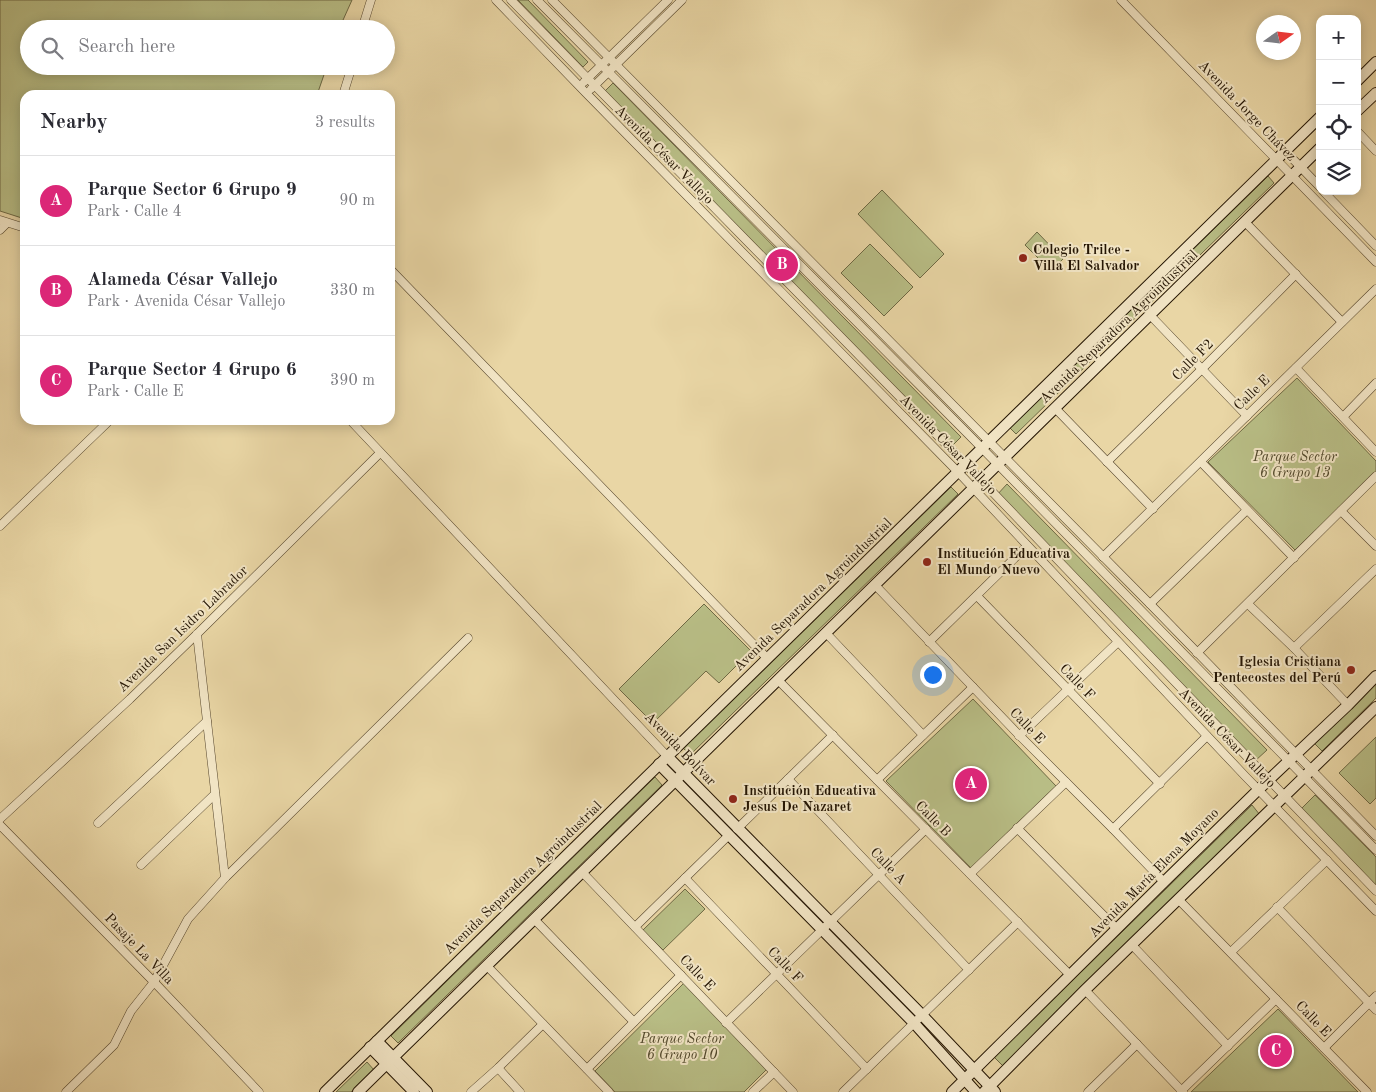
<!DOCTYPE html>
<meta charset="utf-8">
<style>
:root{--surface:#fff;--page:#f2f2f3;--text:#2b2b33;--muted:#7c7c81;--line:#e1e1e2;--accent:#db2777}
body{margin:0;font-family:"Old Standard TT",serif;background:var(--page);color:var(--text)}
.controls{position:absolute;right:15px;top:15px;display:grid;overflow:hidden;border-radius:10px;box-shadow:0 2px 12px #0003}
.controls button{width:45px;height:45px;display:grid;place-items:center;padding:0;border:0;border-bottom:1px solid var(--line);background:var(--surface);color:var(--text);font:25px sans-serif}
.compass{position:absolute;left:1256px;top:15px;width:45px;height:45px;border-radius:50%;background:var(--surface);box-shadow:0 2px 12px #0003;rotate:76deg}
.you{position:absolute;left:932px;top:674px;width:18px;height:18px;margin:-12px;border:4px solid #fff;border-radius:50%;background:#1a73e8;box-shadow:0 0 0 8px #1a73e833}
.badge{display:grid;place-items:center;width:32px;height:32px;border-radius:50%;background:var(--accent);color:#fff;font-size:16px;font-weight:700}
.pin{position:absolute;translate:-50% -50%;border:2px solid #fff;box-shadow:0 1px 5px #0006}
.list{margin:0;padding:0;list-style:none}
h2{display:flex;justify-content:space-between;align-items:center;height:65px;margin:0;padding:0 20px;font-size:21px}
h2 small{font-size:16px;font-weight:400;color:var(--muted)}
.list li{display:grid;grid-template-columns:32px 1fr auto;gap:15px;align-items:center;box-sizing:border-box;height:90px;padding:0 20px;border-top:1px solid var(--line)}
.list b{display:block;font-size:19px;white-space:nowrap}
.list p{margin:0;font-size:16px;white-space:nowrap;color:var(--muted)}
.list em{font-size:16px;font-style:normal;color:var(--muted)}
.icon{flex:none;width:28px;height:28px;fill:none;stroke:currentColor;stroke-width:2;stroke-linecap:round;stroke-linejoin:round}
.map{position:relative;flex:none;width:1376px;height:1092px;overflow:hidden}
.search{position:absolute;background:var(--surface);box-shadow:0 2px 12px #0003;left:20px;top:20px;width:375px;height:55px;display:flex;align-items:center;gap:12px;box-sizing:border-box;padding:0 18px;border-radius:28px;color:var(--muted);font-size:19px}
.panel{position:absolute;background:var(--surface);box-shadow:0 2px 12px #0003;left:20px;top:90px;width:375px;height:335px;border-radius:15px}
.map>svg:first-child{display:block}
.green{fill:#b8bd85;stroke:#6e6944}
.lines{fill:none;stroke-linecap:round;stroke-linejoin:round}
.street-casing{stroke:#55452c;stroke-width:9}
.secondary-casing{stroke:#241503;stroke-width:12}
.street{stroke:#f1e4c4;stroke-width:8}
.secondary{stroke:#f1e4c4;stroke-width:10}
.poi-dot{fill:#8f2418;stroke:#f1e4c4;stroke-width:2}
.labels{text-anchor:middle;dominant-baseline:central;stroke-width:4;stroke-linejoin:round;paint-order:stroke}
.street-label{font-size:14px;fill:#241503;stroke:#f1e4c4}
.poi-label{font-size:14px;font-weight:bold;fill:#241503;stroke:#f1e4c4;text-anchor:start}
.park-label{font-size:14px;font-style:italic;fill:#50472a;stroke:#f1e4c4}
</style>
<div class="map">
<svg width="1376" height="1092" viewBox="0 0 1376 1092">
<rect width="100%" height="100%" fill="#e9d6a5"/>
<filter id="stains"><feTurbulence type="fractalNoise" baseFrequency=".004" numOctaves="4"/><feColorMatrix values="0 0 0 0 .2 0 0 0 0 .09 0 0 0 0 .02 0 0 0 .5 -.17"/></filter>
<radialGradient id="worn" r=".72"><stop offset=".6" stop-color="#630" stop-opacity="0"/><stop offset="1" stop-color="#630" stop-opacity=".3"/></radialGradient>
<g class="green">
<polygon points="0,0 352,0 339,29 29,29 29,66 327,66 317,95 25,95 25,219 0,211"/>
<polygon points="518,0 528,0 588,62 583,67"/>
<polygon points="613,83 961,437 952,446 604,92"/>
<polygon points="1268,176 1274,183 1016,434 1010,428"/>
<polygon points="882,190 944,254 920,278 858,214"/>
<polygon points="1037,232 1063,259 1051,271 1025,245"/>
<polygon points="870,244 913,287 884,316 841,273"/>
<polygon points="1297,378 1376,461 1376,473 1295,550 1208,462"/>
<polygon points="1007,484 1267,750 1255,761 996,496"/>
<polygon points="951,487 958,494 690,755 683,748"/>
<polygon points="704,604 751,651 719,683 706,671 653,723 619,689"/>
<polygon points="1376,681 1376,698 1322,751 1314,743"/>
<polygon points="973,699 1056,786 971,868 886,781"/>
<polygon points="1376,737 1376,798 1370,804 1339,773"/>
<polygon points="655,777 662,785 398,1043 391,1036"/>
<polygon points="1315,795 1376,857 1376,891 1298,812"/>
<polygon points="1252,805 1260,815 1003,1066 994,1057"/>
<polygon points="685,889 705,909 663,950 643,930"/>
<polygon points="684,983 767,1069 744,1092 615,1092 595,1071"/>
<polygon points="1278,1009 1358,1092 1191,1092"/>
<polygon points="367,1062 374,1070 351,1092 336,1092"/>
</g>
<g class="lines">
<defs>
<g id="street">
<polyline points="496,0 586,93 958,472 1246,777 1376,911"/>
<polyline points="511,0 981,480 1376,891"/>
<polyline points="537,0 969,435 1376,850"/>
<polyline points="552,0 1150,604 1376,836"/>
<polyline points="1121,0 1376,262"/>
<polyline points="362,29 371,0"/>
<polyline points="584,82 668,0"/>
<polyline points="591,89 682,0"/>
<polyline points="343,95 352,66"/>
<polyline points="1357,131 1376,151"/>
<polyline points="1285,151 1320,187"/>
<polyline points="1323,191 1376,246"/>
<polyline points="0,220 25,228"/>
<polyline points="1245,222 1342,322"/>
<polyline points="0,230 7,223"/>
<polyline points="390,269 767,658"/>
<polyline points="1150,315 1247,416"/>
<polyline points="1296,368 1376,452"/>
<polyline points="1055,408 1153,509"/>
<polyline points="1343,417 1376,383"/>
<polyline points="350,420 667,756"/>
<polyline points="1107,462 1202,369 1296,274"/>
<polyline points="1201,462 1294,558"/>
<polyline points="1341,511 1376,546"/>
<polyline points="0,526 110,420"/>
<polyline points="1103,557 1376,289"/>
<polyline points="875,585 1016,732 1113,829 1164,882"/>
<polyline points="977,596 1160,784"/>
<polyline points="1150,604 1247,510"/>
<polyline points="1248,604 1294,648 1348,705"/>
<polyline points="826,633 923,735"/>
<polyline points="197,634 225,878"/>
<polyline points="929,642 1027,546"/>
<polyline points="1294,648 1376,569"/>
<polyline points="1197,653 1376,476"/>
<polyline points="778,680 1070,975"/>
<polyline points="1019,736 1118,642"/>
<polyline points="788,779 969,970"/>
<polyline points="877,780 973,687"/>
<polyline points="0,819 130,699 197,634 380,453"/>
<polyline points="98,823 207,721"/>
<polyline points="0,825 154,982 259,1092"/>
<polyline points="1017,828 1117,929"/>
<polyline points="737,829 833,735"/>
<polyline points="1113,829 1207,736"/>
<polyline points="141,865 215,794"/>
<polyline points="582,872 793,1092"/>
<polyline points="970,874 1066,782"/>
<polyline points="685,878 867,1069"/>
<polyline points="1178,899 1367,1092"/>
<polyline points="1277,907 1376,1010"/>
<polyline points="534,919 634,1022"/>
<polyline points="635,927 728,836"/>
<polyline points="1132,945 1228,1046"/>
<polyline points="1231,952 1327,860"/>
<polyline points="487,966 609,1092"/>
<polyline points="1085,990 1183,1092"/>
<polyline points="726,1023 926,829"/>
<polyline points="1324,1048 1376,996"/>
<polyline points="498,1068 520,1092"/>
<polyline points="587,1069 681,975"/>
<polyline points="1181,1091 1276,999"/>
<polyline points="66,1092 114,1045 131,1011 154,982 188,919 225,878 468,638"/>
<polyline points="471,1092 498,1068 543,1024"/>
<polyline points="753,1092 774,1072"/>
<polyline points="843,1092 1018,922"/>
<polyline points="1088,1092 1137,1044"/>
</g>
<g id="secondary">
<polyline points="1357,81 1376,62"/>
<polyline points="1357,111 1376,93"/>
<polyline points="667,756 922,1015 995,1092"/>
<polyline points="659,764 914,1023 976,1092"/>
<polyline points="377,1041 427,1092"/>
<polyline points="370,1047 414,1092"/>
<polyline points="325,1092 1320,117"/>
<polyline points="358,1092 1320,148"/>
<polyline points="952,1092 1164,882 1258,790 1348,705 1376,676"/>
<polyline points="984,1092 1085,990 1376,707"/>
</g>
</defs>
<use href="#street" class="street-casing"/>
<use href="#secondary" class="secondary-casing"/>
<use href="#street" class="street"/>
<use href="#secondary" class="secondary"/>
</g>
<g class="poi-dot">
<circle cx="1023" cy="258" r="5"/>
<circle cx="927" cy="562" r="5"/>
<circle cx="1351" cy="670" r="5"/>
<circle cx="733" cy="799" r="5"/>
</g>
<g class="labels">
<g class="street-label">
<text transform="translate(1247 111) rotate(46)">Avenida Jorge Chávez</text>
<text transform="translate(664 155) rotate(45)">Avenida César Vallejo</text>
<text transform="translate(1119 327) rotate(-44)">Avenida Separadora Agroindustrial</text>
<text transform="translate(1193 360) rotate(-45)">Calle F2</text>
<text transform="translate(1252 393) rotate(-44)">Calle E</text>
<text transform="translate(948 445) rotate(46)">Avenida César Vallejo</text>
<text transform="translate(813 595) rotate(-44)">Avenida Separadora Agroindustrial</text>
<text transform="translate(183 629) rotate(-44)">Avenida San Isidro Labrador</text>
<text transform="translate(1077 682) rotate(46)">Calle F</text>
<text transform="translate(1027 726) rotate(46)">Calle E</text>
<text transform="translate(1227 738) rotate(46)">Avenida César Vallejo</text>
<text transform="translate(680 749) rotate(46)">Avenida Bolívar</text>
<text transform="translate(933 819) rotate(45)">Calle B</text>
<text transform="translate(888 866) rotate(46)">Calle A</text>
<text transform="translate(1154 873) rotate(-45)">Avenida María Elena Moyano</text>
<text transform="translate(523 878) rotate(-44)">Avenida Separadora Agroindustrial</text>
<text transform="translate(139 949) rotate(46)">Pasaje La Villa</text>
<text transform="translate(785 965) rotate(46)">Calle F</text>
<text transform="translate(697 973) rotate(46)">Calle E</text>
<text transform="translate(1313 1019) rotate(46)">Calle E</text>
</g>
<g class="poi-label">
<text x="1033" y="250">Colegio Trilce -<tspan x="1033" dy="16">Villa El Salvador</tspan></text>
<text x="937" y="554">Institución Educativa<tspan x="937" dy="16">El Mundo Nuevo</tspan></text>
<text x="1341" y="662" text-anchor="end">Iglesia Cristiana<tspan x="1341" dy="16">Pentecostes del Perú</tspan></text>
<text x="743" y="791">Institución Educativa<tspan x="743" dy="16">Jesus De Nazaret</tspan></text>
</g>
<g class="park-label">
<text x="1295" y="457">Parque Sector<tspan x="1295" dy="16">6 Grupo 13</tspan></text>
<text x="682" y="1039">Parque Sector<tspan x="682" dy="16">6 Grupo 10</tspan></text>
</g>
</g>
<rect width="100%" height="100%" filter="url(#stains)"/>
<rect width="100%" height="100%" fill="url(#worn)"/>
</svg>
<div class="controls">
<button>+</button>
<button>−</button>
<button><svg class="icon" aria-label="locate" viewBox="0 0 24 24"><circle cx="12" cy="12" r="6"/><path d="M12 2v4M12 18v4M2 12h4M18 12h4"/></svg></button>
<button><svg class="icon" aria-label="layers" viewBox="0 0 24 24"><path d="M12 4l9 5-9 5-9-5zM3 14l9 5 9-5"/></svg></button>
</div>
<svg class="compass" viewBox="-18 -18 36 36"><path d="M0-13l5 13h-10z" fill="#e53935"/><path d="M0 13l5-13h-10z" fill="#7c7c81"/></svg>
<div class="you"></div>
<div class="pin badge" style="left:971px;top:784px">A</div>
<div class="pin badge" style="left:782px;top:265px">B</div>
<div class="pin badge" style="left:1276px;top:1051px">C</div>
<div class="search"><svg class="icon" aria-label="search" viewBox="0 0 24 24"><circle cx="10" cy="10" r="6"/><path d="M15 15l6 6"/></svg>Search here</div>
<section class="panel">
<h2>Nearby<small>3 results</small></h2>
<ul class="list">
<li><span class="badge">A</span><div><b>Parque Sector 6 Grupo 9</b><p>Park · Calle 4</p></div><em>90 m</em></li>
<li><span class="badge">B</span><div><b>Alameda César Vallejo</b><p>Park · Avenida César Vallejo</p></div><em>330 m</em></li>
<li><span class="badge">C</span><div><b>Parque Sector 4 Grupo 6</b><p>Park · Calle E</p></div><em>390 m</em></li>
</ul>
</section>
</div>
